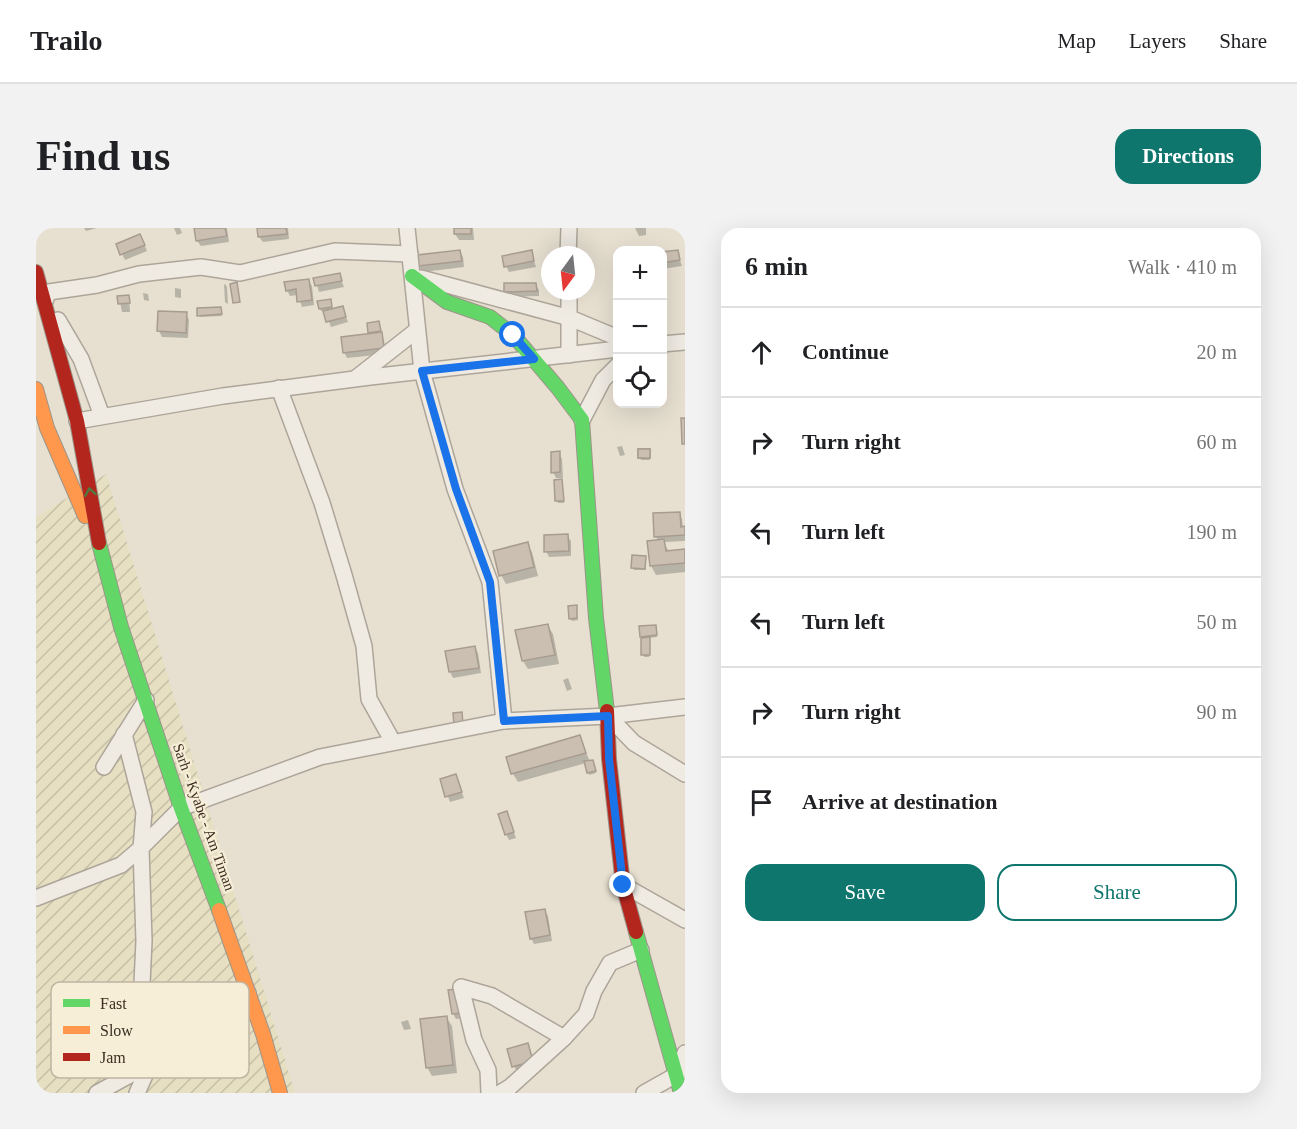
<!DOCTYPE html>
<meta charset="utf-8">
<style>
:root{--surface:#fff;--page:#f2f2f2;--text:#202124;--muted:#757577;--line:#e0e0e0;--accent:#0f766e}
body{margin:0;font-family:Georgia,serif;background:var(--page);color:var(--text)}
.controls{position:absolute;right:18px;top:18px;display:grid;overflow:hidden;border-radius:12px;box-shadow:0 6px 24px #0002}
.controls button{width:54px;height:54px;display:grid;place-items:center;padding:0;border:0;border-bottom:2px solid var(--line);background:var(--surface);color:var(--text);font:30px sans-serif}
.compass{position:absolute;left:505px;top:18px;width:54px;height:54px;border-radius:50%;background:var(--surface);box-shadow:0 6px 24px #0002;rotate:195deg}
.stop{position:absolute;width:18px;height:18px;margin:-14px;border:4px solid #1a73e8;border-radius:50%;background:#fff}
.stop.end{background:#1a73e8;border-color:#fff;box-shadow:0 2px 6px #0008}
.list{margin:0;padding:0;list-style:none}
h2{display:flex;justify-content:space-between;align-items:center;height:78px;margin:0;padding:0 24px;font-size:26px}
h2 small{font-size:20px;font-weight:400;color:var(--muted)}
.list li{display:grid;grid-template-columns:39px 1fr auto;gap:18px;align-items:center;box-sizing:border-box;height:90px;padding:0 24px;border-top:2px solid var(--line)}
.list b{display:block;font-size:22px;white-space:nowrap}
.list em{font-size:20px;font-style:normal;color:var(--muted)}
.actions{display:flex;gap:12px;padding:18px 24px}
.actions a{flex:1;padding:14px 0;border:2px solid var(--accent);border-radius:18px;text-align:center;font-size:21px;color:var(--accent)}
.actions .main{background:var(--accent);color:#fff}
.icon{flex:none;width:33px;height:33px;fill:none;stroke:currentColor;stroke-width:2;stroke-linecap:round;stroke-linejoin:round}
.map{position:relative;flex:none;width:649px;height:865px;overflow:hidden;border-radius:18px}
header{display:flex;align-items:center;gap:36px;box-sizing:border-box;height:84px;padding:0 30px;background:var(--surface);border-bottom:2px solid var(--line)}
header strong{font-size:28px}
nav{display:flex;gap:33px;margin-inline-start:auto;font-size:21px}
.intro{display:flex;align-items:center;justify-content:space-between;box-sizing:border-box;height:144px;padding:0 36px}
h1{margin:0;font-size:42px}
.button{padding:15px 27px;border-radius:18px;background:var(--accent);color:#fff;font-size:21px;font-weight:700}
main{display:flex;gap:36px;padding:0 36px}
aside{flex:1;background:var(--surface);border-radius:18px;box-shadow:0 6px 24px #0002}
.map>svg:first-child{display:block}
.farmland{fill:url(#farmland-furrows)}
.shadow{fill:#0003}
.building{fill:#cbbfb2;stroke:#a89c90;stroke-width:1.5}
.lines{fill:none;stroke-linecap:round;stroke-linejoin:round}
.street-casing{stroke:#ada599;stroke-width:18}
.fast-casing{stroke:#9c958a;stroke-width:16}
.slow-casing{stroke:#9c958a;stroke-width:16}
.jam-casing{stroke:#9c958a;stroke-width:16}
.street{stroke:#efebe3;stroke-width:15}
.fast{stroke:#63d668;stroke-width:14}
.slow{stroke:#ff974d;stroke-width:14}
.jam{stroke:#b3261e;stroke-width:14}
.oneway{stroke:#4e7a40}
.route{stroke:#1a73e8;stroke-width:8}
.labels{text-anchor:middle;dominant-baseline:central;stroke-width:4.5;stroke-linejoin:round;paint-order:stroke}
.street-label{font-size:15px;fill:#3d2e20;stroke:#f7eed8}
.key{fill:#f7eed8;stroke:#bfb4a1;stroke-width:1.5}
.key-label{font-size:16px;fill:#3d2e20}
</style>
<header>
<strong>Trailo</strong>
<nav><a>Map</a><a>Layers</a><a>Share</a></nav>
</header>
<div class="intro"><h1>Find us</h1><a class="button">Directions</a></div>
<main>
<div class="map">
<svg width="649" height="865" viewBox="0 0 649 865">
<defs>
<pattern id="farmland-furrows" width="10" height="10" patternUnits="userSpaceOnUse" patternTransform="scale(1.5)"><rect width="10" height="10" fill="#e6dfc2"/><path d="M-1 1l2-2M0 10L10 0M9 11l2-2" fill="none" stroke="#c6c0a6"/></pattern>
</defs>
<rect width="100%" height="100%" fill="#e7e0d1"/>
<polygon class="farmland" points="70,246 259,865 0,865 0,289"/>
<g class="shadow">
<polygon points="48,0 61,0 50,3"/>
<polygon points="138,0 144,0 146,5 141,7"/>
<polygon points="159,0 191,0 193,14 165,18 161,13"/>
<polygon points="222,0 252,0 253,11 227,14 223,9"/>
<polygon points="419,0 437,0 438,12 423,12 419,6"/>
<polygon points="599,0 610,0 610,7 603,8"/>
<polygon points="107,13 111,23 89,32 86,26"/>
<polygon points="424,23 427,29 428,39 387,44 383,38 382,28"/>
<polygon points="495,24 500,39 473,44 470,38"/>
<polygon points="641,24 646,38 626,41 626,26"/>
<polygon points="303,47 308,59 283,64 279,51"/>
<polygon points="272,52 276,58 278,77 266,79 262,67 254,68 251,62"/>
<polygon points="189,56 191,59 192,76 189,74 188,57"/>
<polygon points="499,56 503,62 503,68 473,69 469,63"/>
<polygon points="139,60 145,61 145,70 139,69"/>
<polygon points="107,65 112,66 113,73 108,72"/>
<polygon points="83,69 93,69 94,84 86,84"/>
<polygon points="294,73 297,82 306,80 312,94 295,99 289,83 285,83 284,81"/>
<polygon points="184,80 186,88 164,89 163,87"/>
<polygon points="150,86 153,92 152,110 126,109 123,103"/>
<polygon points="343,95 344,105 348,112 350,126 311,130 308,124 336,107 334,104"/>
<polygon points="586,218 589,227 584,228 581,219"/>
<polygon points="603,223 613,223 614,232 605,232"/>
<polygon points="523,225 526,231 527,250 520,250 517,244"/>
<polygon points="525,253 528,275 522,275 521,273"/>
<polygon points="643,285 646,291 647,300 649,300 649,313 628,314 633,324 649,322 649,344 620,347 615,338 613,315 623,314 620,309"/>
<polygon points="531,308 535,313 535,328 513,329 510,323"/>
<polygon points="491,316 496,324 502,348 470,356 465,347"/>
<polygon points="609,330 610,342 598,342 597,339"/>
<polygon points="540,379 542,392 536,393 534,390"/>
<polygon points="512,398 517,406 523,436 492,441 487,433"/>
<polygon points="619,398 621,409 612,410 613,429 608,429 605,408"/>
<polygon points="439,420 442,425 445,445 417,450 414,444 411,424"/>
<polygon points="532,450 536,461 531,463 527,452"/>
<polygon points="544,509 554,534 558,536 560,545 553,547 550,535 482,554 477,546"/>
<polygon points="419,548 428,570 414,574 406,552"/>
<polygon points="471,585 480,610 473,612 470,606"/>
<polygon points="508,682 512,688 516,713 498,716 495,710"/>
<polygon points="420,763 426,790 420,791 417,786"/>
<polygon points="410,789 416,798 421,845 396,848 391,839"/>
<polygon points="372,792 375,801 368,802 365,794"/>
<polygon points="491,817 499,838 481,844 478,838"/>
</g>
<g class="building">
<polygon points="158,0 189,0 191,8 160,13"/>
<polygon points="221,0 250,0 251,6 222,9"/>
<rect x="418" y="0" width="17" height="6"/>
<polygon points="104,6 109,17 84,27 80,16"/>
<polygon points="424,22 426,33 382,38 381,27"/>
<polygon points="496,22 498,33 468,39 466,28"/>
<polygon points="642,22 644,32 626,35 626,24"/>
<polygon points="304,45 306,53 279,58 277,50"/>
<polygon points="273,51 276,72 261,74 260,61 250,63 248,54"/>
<polygon points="201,54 204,74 197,75 194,56"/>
<polygon points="468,55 500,55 501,63 468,64"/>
<polygon points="93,67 94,75 82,76 81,68"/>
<polygon points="295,71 296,79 283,81 281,73"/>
<polygon points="307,78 310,89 290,94 287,83"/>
<polygon points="185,79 186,86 161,88 161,80"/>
<polygon points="122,83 151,84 150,105 121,103"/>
<polygon points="343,93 345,103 332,105 331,95"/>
<polygon points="346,104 348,120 307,125 305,109"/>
<polygon points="645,190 649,190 649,216 646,216"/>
<rect x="602" y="221" width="12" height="9"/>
<rect x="602" y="221" width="12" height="9"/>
<polygon points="524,223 524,244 515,245 515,224"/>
<polygon points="526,251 528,273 519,273 518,252"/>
<polygon points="644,284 645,299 649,298 649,307 618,309 617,285"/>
<polygon points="532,306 533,323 508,324 508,307"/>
<polygon points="628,311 630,323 649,321 649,335 614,338 611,313"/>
<polygon points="492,314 498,339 463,348 457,323"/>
<polygon points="596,327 610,328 609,341 595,340"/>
<polygon points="541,377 541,390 533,391 532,378"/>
<polygon points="512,396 519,427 486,433 479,402"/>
<polygon points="620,397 621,407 604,409 603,398"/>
<polygon points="614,409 614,427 605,427 605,410"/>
<polygon points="439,418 443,440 413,444 409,423"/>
<polygon points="426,484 427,496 418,497 417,485"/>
<polygon points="544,507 550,525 475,546 470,529"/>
<polygon points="557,532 560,543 551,545 548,533"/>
<polygon points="420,546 426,564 409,569 404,551"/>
<polygon points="471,583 478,604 469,607 462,586"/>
<polygon points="509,681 514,707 494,711 489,684"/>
<polygon points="421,761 424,785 416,786 412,762"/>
<polygon points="411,788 417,837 390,840 384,791"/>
<polygon points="492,815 497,833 476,839 471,821"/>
</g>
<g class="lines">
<defs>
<g id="street">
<polyline points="371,0 386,143 419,261 454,354 468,493"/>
<polyline points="532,27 533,0"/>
<polyline points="385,50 534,90 582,110"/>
<polyline points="10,71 6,65 61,57 103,46 165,39 204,45 299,23 374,26"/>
<polyline points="22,92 45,131 66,188"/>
<polyline points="626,116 649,114"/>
<polyline points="533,127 533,63"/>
<polyline points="320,150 381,102"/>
<polyline points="243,160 286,275 308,347 328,418 333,471 357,514"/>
<polyline points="546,192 567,152 582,137"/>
<polyline points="41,193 187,168 334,149 582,121"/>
<polyline points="572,488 598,515 649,546"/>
<polyline points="68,539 110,472"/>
<polyline points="587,657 649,692"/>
<polyline points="0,670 85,637 105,620 108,584 88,506"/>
<polyline points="640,847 649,825"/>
<polyline points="61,865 114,836 212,765"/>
<polyline points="101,865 114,836 105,777 108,713 105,620 145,580 284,529 468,493 572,488 649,479"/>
<polyline points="453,865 452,842 438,812 425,759 456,768 528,810"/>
<polyline points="464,865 474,859 528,810 550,786 558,763 574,735 605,722"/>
<polyline points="608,865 640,847 649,844"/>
</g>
<g id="fast">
<polyline points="376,48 411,74 454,89 477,107 522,160 546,192 560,390 571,483"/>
<polyline points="63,315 85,399 145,580 183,682"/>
<polyline points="600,704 645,865"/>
</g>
<g id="slow">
<polyline points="0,161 11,200 49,288"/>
<polyline points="183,682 227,806 244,865"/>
</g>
<g id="jam">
<polyline points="0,44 41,193 63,315"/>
<polyline points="571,483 573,531 587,657 600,704"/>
</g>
</defs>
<use href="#street" class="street-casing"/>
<use href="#fast" class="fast-casing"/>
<use href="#slow" class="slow-casing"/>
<use href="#jam" class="jam-casing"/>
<use href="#street" class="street"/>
<use href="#fast" class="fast"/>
<use href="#slow" class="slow"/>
<use href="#jam" class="jam"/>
</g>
<defs><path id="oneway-chevron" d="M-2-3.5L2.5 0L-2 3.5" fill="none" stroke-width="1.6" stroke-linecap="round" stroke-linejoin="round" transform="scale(1.5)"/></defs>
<use class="oneway" href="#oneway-chevron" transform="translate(54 264) rotate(-99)"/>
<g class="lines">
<polyline class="route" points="477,107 498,131 386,143 420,261 454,354 468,493 572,488 573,531 587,657"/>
</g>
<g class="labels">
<g class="street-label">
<text transform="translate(168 589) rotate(70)">Sarh - Kyabe - Am Timan</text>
</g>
</g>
<rect x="15" y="754" width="198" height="96" rx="9" class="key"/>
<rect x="27" y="771" width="27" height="8" fill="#63d668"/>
<rect x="27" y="798" width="27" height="8" fill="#ff974d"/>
<rect x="27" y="825" width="27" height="8" fill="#b3261e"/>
<g class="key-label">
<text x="64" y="781">Fast</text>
<text x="64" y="808">Slow</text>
<text x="64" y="835">Jam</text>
</g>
</svg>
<div class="controls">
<button>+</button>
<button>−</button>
<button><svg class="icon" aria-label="locate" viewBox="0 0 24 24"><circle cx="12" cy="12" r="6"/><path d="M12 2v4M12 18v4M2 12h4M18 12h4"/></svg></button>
</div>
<svg class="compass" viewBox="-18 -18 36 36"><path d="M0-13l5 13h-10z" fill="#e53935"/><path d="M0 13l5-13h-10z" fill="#757577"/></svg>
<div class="stop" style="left:477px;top:107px"></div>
<div class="stop end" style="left:587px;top:657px"></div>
</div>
<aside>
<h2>6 min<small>Walk · 410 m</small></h2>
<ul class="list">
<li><svg class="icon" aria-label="ahead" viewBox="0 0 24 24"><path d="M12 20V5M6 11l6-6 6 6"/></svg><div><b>Continue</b></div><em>20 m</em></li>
<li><svg class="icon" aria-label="right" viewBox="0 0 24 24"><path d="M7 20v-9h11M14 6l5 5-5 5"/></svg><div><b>Turn right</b></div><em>60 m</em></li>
<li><svg class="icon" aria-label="left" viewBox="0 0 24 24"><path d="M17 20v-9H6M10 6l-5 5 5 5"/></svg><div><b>Turn left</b></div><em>190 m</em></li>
<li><svg class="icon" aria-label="left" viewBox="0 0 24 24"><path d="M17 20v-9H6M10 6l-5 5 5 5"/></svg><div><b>Turn left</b></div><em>50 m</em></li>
<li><svg class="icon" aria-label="right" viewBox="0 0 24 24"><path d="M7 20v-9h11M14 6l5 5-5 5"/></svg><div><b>Turn right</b></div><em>90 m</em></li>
<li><svg class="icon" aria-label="arrive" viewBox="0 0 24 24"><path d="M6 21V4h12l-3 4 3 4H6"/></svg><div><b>Arrive at destination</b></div></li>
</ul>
<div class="actions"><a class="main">Save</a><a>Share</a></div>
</aside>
</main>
